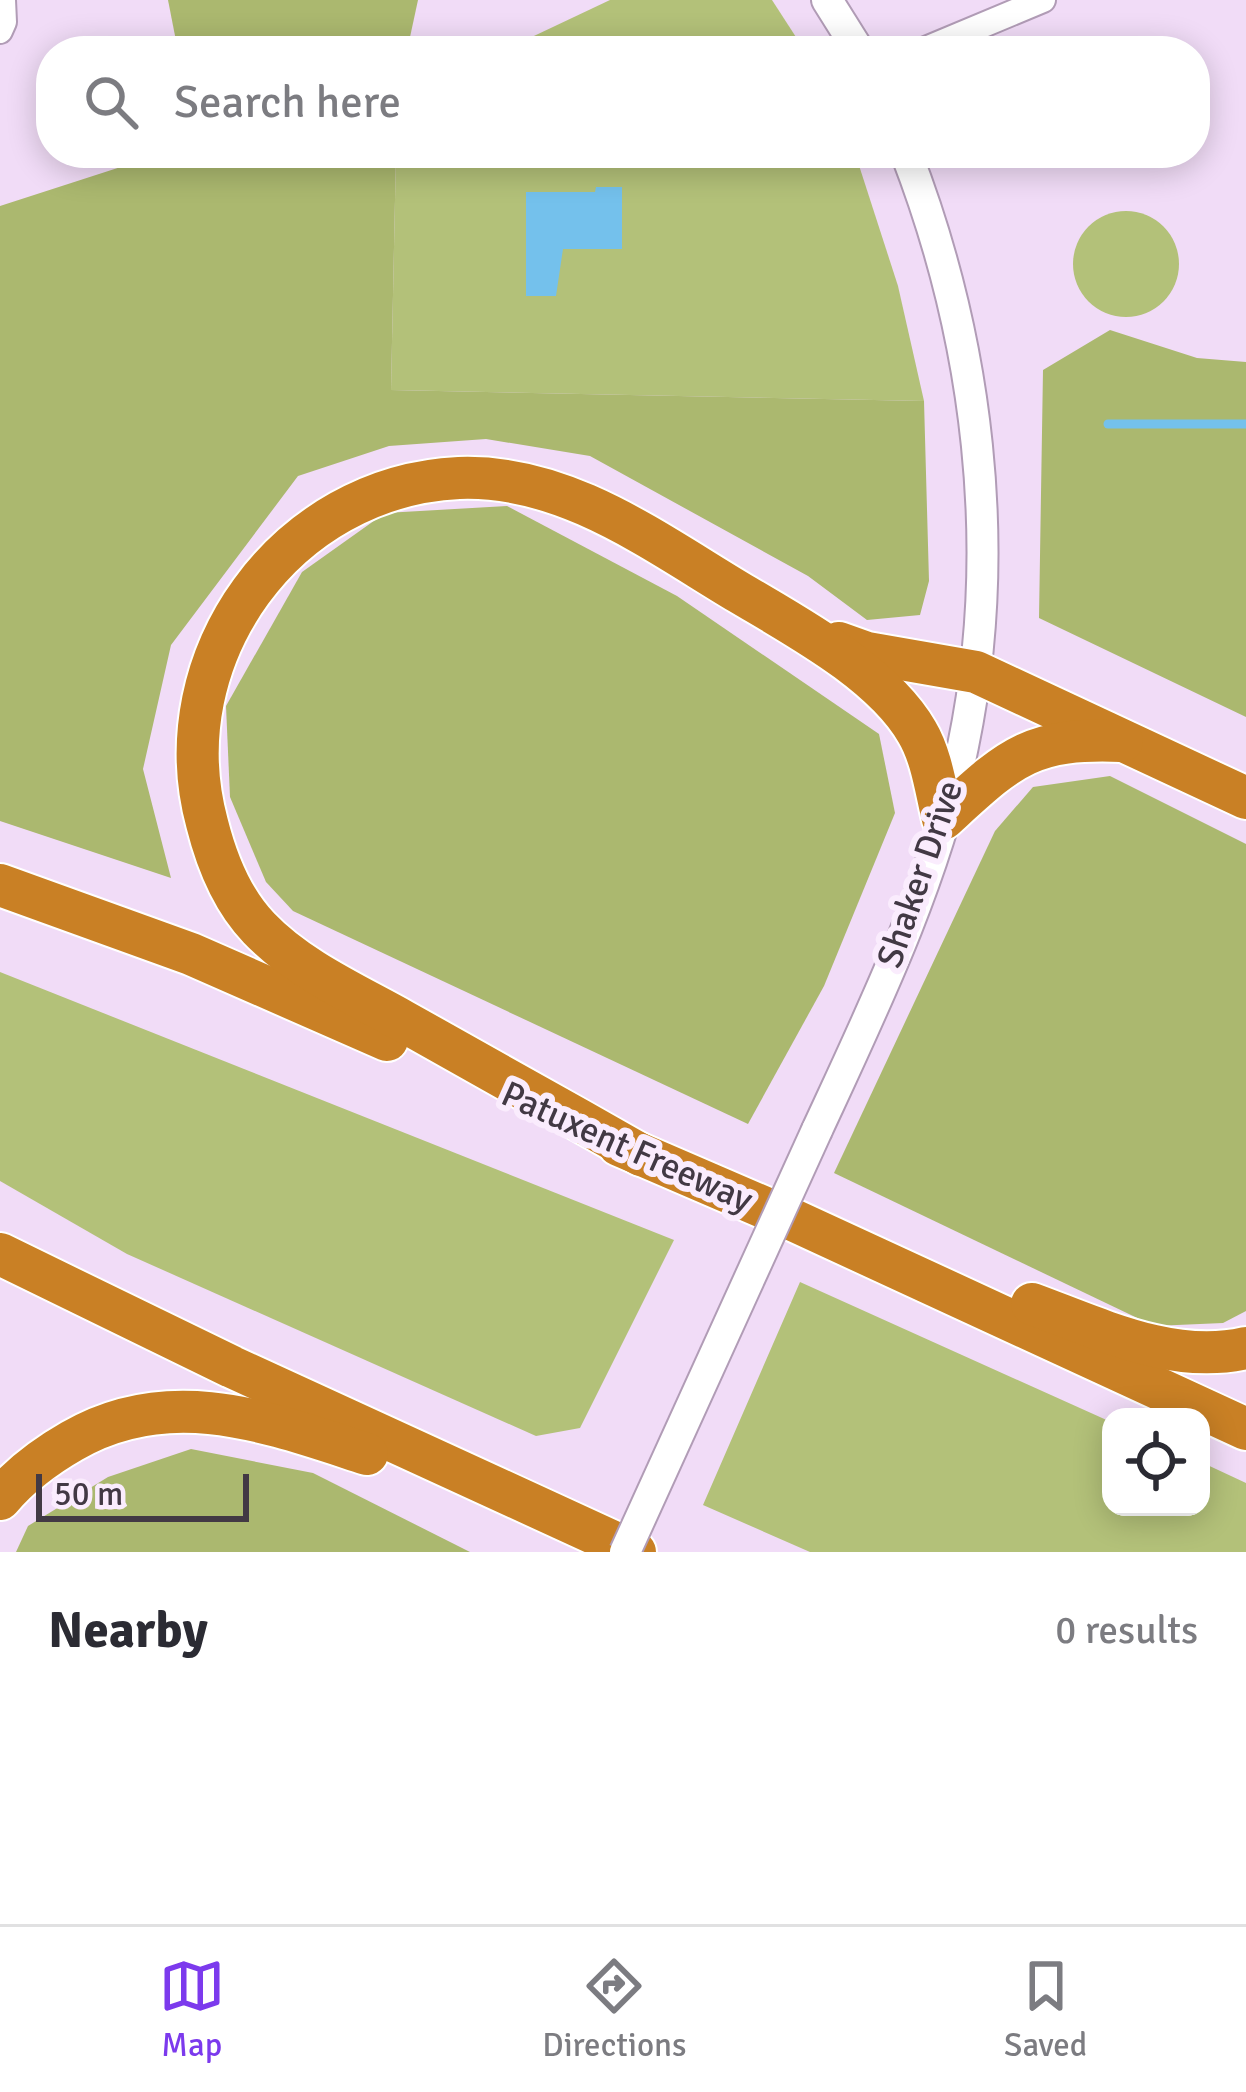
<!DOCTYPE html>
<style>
:root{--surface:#fff;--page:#f2f2f3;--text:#2b2b33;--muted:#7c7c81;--line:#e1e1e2;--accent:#7c3aed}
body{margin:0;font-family:Signika,sans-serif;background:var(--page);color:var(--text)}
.controls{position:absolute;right:36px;bottom:36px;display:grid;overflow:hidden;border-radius:24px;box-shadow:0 6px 30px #0003}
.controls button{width:108px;height:108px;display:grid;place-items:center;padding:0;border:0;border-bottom:3px solid var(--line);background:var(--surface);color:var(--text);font:60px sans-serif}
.scale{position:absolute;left:36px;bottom:30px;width:213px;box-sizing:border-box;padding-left:12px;border:6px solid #423944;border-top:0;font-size:33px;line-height:42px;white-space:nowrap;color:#423944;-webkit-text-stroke:9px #faecfd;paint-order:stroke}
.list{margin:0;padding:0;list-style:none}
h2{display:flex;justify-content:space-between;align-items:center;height:156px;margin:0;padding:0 48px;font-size:51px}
h2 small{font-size:39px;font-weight:400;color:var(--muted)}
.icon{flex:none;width:66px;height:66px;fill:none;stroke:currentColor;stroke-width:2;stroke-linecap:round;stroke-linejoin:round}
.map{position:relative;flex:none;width:1246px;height:1552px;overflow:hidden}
.search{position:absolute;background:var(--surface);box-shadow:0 6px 30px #0003;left:36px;right:36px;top:36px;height:132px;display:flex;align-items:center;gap:30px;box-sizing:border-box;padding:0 42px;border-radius:48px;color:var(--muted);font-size:45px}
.sheet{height:372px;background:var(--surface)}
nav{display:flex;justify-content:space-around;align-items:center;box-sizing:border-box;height:168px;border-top:3px solid var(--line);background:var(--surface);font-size:33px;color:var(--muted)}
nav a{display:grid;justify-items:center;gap:6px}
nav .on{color:var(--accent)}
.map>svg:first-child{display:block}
.green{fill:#b3c179}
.forest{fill:#abb86f}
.water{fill:#74c1ec}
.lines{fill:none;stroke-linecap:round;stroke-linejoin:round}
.stream{stroke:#74c1ec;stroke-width:9}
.minor-casing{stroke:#b19cb6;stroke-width:28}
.tertiary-casing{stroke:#b19cb6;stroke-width:34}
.motorway-casing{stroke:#fff;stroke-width:46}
.minor{stroke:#fff;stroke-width:24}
.tertiary{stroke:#fff;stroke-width:30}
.motorway{stroke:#c98025;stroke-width:42}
.tertiary-bridge-casing{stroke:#b19cb6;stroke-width:34;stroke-linecap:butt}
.tertiary-bridge{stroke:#fff;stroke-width:30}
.labels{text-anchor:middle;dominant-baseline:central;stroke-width:12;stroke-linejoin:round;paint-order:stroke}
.street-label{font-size:36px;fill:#423944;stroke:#faecfd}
</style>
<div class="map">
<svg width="1246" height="1552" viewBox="0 0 1246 1552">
<rect width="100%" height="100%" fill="#f1dcf7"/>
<g class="green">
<polygon points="610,0 772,0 805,51 502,51"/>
<polygon points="396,153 855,153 898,286 924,401 391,390"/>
<circle cx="1126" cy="264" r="53"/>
<polygon points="0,972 674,1240 580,1428 536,1436 127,1254 0,1181"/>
<polygon points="800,1282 1111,1422 1111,1507 1201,1507 1201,1462 1246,1483 1246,1552 810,1552 703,1505"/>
</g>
<g class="forest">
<polygon points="168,0 418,0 407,51 178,51"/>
<polygon points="164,153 396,153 391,390 924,401 929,581 920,615 867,620 808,576 590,456 486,439 389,446 298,476 171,645 143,769 171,878 0,821 0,206"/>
<polygon points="1110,330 1197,358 1246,362 1246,717 1039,618 1043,370"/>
<polygon points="507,506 677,596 879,734 895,813 824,986 748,1124 293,911 266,882 230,797 226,706 302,572 385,513"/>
<polygon points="1110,776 1246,844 1246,1311 1223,1323 1154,1326 834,1173 995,831 1033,787"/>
<polygon points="191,1449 313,1473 470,1552 16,1552 28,1526 108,1477"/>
</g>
<polygon class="water" points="596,187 622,187 622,249 563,249 556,296 526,296 526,192 595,192"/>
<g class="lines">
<polyline class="stream" points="1108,424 1246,424"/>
<defs>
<g id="minor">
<polyline points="0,31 4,22 3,0"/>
<polyline points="921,51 1043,0"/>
</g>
<g id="tertiary">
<polyline points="827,0 859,51"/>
<path d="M817,1130C874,1007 936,879 963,746C1004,548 978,339 906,153"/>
</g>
<g id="motorway">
<polyline points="839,643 867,653 976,672 1246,798"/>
<polyline points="0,885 191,954 387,1040"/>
<polyline points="619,1145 793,1220 1246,1429"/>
<path d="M641,1155C562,1110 483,1066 403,1021C355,994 298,969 259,928C232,900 216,859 207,823C162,657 286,486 459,478C565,474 653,541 740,593C797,627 883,673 917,732C932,757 936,791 943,819C1009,759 1028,737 1122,741"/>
<polyline points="0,1254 232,1367 635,1552"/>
<path d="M1032,1304C1100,1329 1173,1365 1246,1348"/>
<path d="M0,1499C21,1474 44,1457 72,1441C170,1384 268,1422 367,1454"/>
</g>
</defs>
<use href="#minor" class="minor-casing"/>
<use href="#tertiary" class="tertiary-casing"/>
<use href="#motorway" class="motorway-casing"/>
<use href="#minor" class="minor"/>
<use href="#tertiary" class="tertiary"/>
<use href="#motorway" class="motorway"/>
<defs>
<polyline id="tertiary-bridge" points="625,1552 817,1130"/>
</defs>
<use href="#tertiary-bridge" class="tertiary-bridge-casing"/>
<use href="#tertiary-bridge" class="tertiary-bridge"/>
</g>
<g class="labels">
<g class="street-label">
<text transform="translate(920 874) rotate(-71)">Shaker Drive</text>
<text transform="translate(627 1147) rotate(24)">Patuxent Freeway</text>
</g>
</g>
</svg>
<div class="controls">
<button><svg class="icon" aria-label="locate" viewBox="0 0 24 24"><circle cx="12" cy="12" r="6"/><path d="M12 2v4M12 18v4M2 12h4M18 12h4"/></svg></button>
</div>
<div class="scale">50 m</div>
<div class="search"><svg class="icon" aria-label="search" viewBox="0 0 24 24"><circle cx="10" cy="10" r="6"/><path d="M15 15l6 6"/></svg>Search here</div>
</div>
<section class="sheet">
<h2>Nearby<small>0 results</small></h2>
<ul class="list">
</ul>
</section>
<nav>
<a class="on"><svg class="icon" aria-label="map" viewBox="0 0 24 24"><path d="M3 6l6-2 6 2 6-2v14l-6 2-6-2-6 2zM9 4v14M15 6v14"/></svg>Map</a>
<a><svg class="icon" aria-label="directions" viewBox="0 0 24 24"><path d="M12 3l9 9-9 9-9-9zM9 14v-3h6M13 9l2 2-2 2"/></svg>Directions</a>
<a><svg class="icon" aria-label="saved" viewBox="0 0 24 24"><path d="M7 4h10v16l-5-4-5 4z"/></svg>Saved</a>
</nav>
